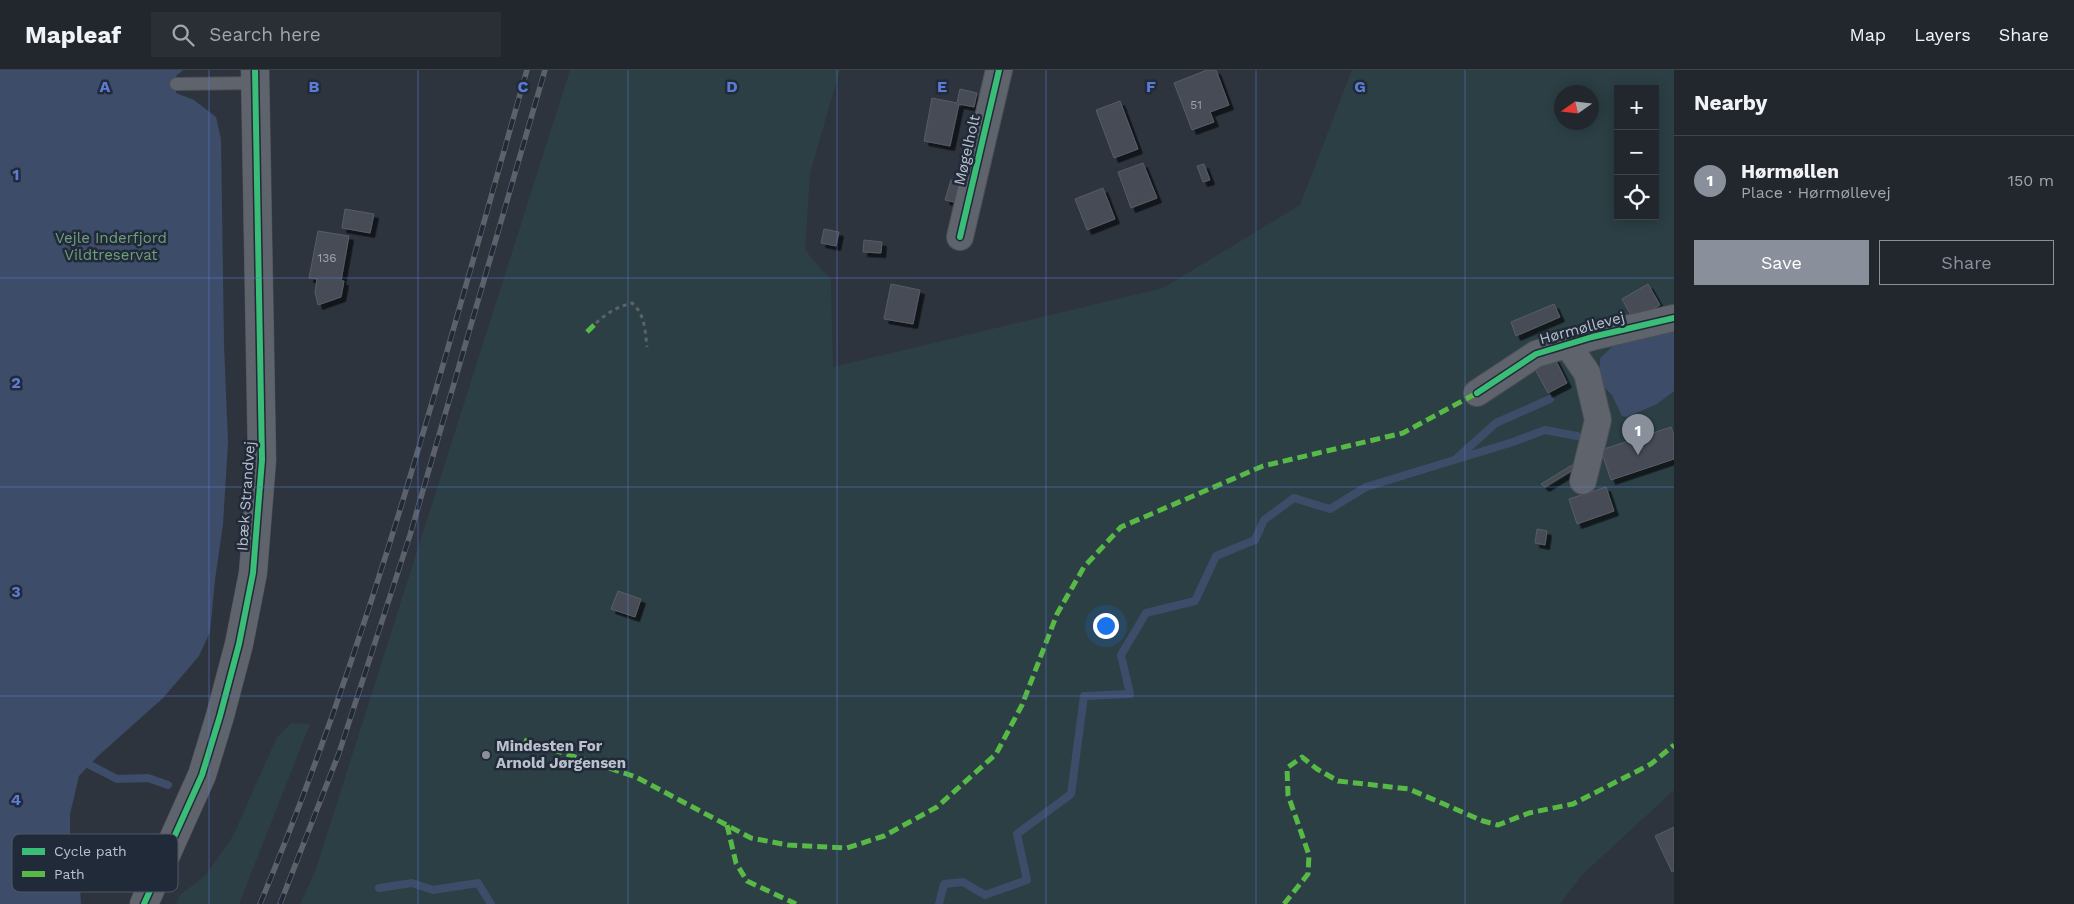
<!DOCTYPE html>
<meta charset="utf-8">
<style>
:root{--surface:#22272e;--page:#2a2f36;--text:#f1f3f6;--muted:#a2a5aa;--line:#3f444a;--accent:#89909b}
body{margin:0;font-family:"Work Sans",sans-serif;background:var(--page);color:var(--text)}
.controls{position:absolute;right:15px;top:15px;display:grid;overflow:hidden;border-radius:0px;box-shadow:0 2px 12px #0003}
.controls button{width:45px;height:45px;display:grid;place-items:center;padding:0;border:0;border-bottom:1px solid var(--line);background:var(--surface);color:var(--text);font:25px sans-serif}
.compass{position:absolute;left:1554px;top:15px;width:45px;height:45px;border-radius:50%;background:var(--surface);box-shadow:0 2px 12px #0003;rotate:256deg}
.you{position:absolute;left:1105px;top:555px;width:18px;height:18px;margin:-12px;border:4px solid #fff;border-radius:50%;background:#1a73e8;box-shadow:0 0 0 8px #1a73e833}
.badge{display:grid;place-items:center;width:32px;height:32px;border-radius:50%;background:var(--accent);color:#fff;font-size:16px;font-weight:700}
.pin{position:absolute;translate:-50% -41px;filter:drop-shadow(0 1px 2px #0008)}
.pin::after{content:'';position:absolute;top:26px;width:18px;height:15px;background:inherit;clip-path:polygon(0 0,100% 0,50% 100%)}
.list{margin:0;padding:0;list-style:none}
h2{display:flex;justify-content:space-between;align-items:center;height:65px;margin:0;padding:0 20px;font-size:21px}
h2 small{font-size:16px;font-weight:400;color:var(--muted)}
.list li{display:grid;grid-template-columns:32px 1fr auto;gap:15px;align-items:center;box-sizing:border-box;height:90px;padding:0 20px;border-top:1px solid var(--line)}
.list b{display:block;font-size:19px;white-space:nowrap}
.list p{margin:0;font-size:16px;white-space:nowrap;color:var(--muted)}
.list em{font-size:16px;font-style:normal;color:var(--muted)}
.actions{display:flex;gap:10px;padding:15px 20px}
.actions a{flex:1;padding:11px 0;border:1px solid var(--accent);border-radius:0px;text-align:center;font-size:18px;color:var(--accent)}
.actions .main{background:var(--accent);color:#fff}
.icon{flex:none;width:28px;height:28px;fill:none;stroke:currentColor;stroke-width:2;stroke-linecap:round;stroke-linejoin:round}
.map{position:relative;flex:none;width:1674px;height:834px;overflow:hidden}
header{display:flex;align-items:center;gap:30px;box-sizing:border-box;height:70px;padding:0 25px;background:var(--surface);border-bottom:1px solid var(--line)}
header strong{font-size:24px}
nav{display:flex;gap:28px;margin-inline-start:auto;font-size:18px}
.search{width:350px;height:45px;background:var(--page);display:flex;align-items:center;gap:12px;box-sizing:border-box;padding:0 18px;border-radius:0px;color:var(--muted);font-size:19px}
main{display:flex}
aside{flex:1;background:var(--surface)}
.map>svg:first-child{display:block}
.green{fill:#2b3f44;fill-rule:evenodd}
.water{fill:#3d4d69}
.lines{fill:none;stroke-linecap:round;stroke-linejoin:round}
.stream{stroke:#3d4d69;stroke-width:8}
.building{fill:#474c54;stroke:#575c65;filter:url(#shadow)}
.service-casing{stroke:#4b4f56;stroke-width:14}
.minor-casing{stroke:#4b4f56;stroke-width:28}
.tertiary-casing{stroke:#4b4f56;stroke-width:29}
.path{stroke:#5c6267;stroke-width:3;stroke-dasharray:4 4;stroke-linecap:butt}
.service{stroke:#5f636b;stroke-width:12}
.minor{stroke:#5f636b;stroke-width:26}
.tertiary{stroke:#5f636b;stroke-width:28}
.rail-casing{stroke:#5d626a;stroke-width:5.5}
.rail{stroke:#212a39;stroke-width:4;stroke-dasharray:11;stroke-linecap:butt}
.quiet{stroke:#58b947;stroke-width:5;stroke-dasharray:10 5;stroke-linecap:butt}
.cycleway-casing{stroke:#212a39;stroke-width:9}
.cycleway{stroke:#3abd76;stroke-width:6}
.grid{fill:none;stroke:#5c7cd4;stroke-width:1;stroke-opacity:0.55}
.poi-dot{fill:#89909b;stroke:#212a39;stroke-width:2}
.labels{text-anchor:middle;dominant-baseline:central;stroke-width:5;stroke-linejoin:round;paint-order:stroke}
.number-label{font-size:12px;fill:#9da4af}
.street-label{font-size:15px;fill:#bac1cd;stroke:#212a39}
.park-label{font-size:15px;fill:#719e7d;stroke:#212a39}
.poi-label{font-size:15px;font-weight:bold;fill:#bac1cd;stroke:#212a39;text-anchor:start}
.key{fill:#212a39;stroke:#4f5765;stroke-width:1}
.key-label{font-size:14px;fill:#bac1cd}
.grid-label{font-size:16px;text-anchor:middle;font-weight:bold;fill:#5c7cd4;stroke:#212a39;stroke-width:5;stroke-linejoin:round;paint-order:stroke}
</style>
<header>
<strong>Mapleaf</strong>
<div class="search"><svg class="icon" aria-label="search" viewBox="0 0 24 24"><circle cx="10" cy="10" r="6"/><path d="M15 15l6 6"/></svg>Search here</div>
<nav><a>Map</a><a>Layers</a><a>Share</a></nav>
</header>
<main>
<div class="map">
<svg width="1674" height="834" viewBox="0 0 1674 834">
<defs>
<filter id="shadow"><feDropShadow dx="4.5" dy="4.5" stdDeviation="0" flood-color="#0009"/></filter>
</defs>
<rect width="100%" height="100%" fill="#2e343e"/>
<g class="green">
<path d="M570,0H840L810,103L805,180L831,210L833,297L1163,218L1300,135L1352,0H1674V720L1582,805L1560,834H300L315,802ZM1618,19H1655V146H1618ZM1562,22H1592V52H1562Z"/>
<polygon points="291,653 310,654 239,834 176,834 180,825 206,805 233,766 277,667"/>
</g>
<g class="water">
<polygon points="0,0 183,0 176,6 176,23 194,30 216,47 221,69 224,275 228,372 223,454 215,510 210,562 199,586 163,628 98,686 79,706 70,744 70,768 80,819 81,834 0,834"/>
<polygon points="1674,261 1674,321 1657,334 1627,347 1622,346 1612,325 1604,317 1600,307 1600,288 1614,275"/>
</g>
<g class="lines">
<g class="stream">
<polyline points="1458,387 1496,353 1550,329"/>
<polyline points="90,695 117,709 148,708 168,715"/>
<polyline points="379,818 412,813 433,820 478,813 491,834"/>
<polyline points="939,834 944,814 963,812 985,825 1027,810 1017,764 1071,724 1084,626 1130,624 1121,585 1146,543 1195,531 1216,486 1255,470 1264,450 1294,428 1330,439 1366,417 1513,372 1545,360 1577,366"/>
</g>
</g>
<g class="building">
<polygon points="1207,0 1216,0 1229,35 1210,42 1214,52 1192,60 1174,13"/>
<polygon points="960,19 977,23 974,37 959,34 950,76 924,71 932,28 957,33"/>
<polygon points="1120,31 1138,79 1114,88 1096,40"/>
<polygon points="1143,93 1157,128 1131,138 1118,102"/>
<polygon points="1204,94 1210,110 1203,112 1197,96"/>
<polygon points="951,110 963,113 958,133 945,130"/>
<polygon points="1103,118 1115,149 1087,160 1075,129"/>
<polygon points="345,139 374,144 370,163 342,158"/>
<polygon points="824,159 839,162 836,176 821,173"/>
<polygon points="318,161 349,166 341,211 344,211 341,227 318,235 315,222 317,209 309,208"/>
<polygon points="864,170 882,172 881,183 863,182"/>
<polygon points="891,214 920,220 913,254 884,249"/>
<polygon points="1648,214 1660,235 1633,249 1622,229"/>
<polygon points="1554,234 1560,247 1516,266 1511,252"/>
<polygon points="1554,287 1567,313 1548,323 1534,297"/>
<polygon points="1671,357 1674,365 1674,389 1611,410 1601,380"/>
<polygon points="1577,392 1579,396 1545,417 1541,414"/>
<polygon points="1606,417 1614,441 1577,454 1569,429"/>
<polygon points="1537,459 1547,461 1545,475 1535,473"/>
<polygon points="618,521 641,529 635,547 611,539"/>
<polygon points="1674,757 1674,801 1672,802 1655,766"/>
</g>
<g class="lines">
<defs>
<polyline id="service" points="176,14 255,13"/>
<g id="minor">
<polyline points="960,167 999,0"/>
<polyline points="1567,274 1587,303 1598,350 1583,411"/>
<polyline points="1477,323 1536,284 1592,267 1674,248"/>
</g>
<polyline id="tertiary" points="144,834 202,705 220,646 239,574 253,503 262,390 255,0"/>
</defs>
<use href="#service" class="service-casing"/>
<use href="#minor" class="minor-casing"/>
<use href="#tertiary" class="tertiary-casing"/>
<path class="path" d="M596,253C607,243 617,237 632,233C645,244 645,260 647,277"/>
<use href="#service" class="service"/>
<use href="#minor" class="minor"/>
<use href="#tertiary" class="tertiary"/>
<defs>
<g id="rail">
<path d="M260,834C373,564 447,280 527,0"/>
<polyline points="280,834 339,683 410,465 545,0"/>
</g>
</defs>
<use href="#rail" class="rail-casing"/>
<use href="#rail" class="rail"/>
<g class="quiet">
<polyline points="587,262 596,253"/>
<polyline points="524,670 636,707 751,768 788,775 847,778 884,766 937,737 996,684 1022,635 1057,544 1084,497 1121,457 1263,396 1403,363 1477,323"/>
<polyline points="727,755 736,793 747,811 796,834"/>
<polyline points="1284,834 1308,804 1309,785 1288,725 1287,698 1302,687 1317,699 1338,711 1409,719 1483,751 1498,755 1529,743 1573,734 1651,694 1674,675"/>
</g>
<defs>
<g id="cycleway">
<polyline points="960,167 999,0"/>
<polyline points="1477,323 1536,284 1592,267 1674,248"/>
<polyline points="144,834 202,705 220,646 239,574 253,503 262,390 255,0"/>
</g>
</defs>
<use href="#cycleway" class="cycleway-casing"/>
<use href="#cycleway" class="cycleway"/>
</g>
<path class="grid" d="M209,0V834M418,0V834M628,0V834M837,0V834M1046,0V834M1256,0V834M1465,0V834M0,208H1674M0,417H1674M0,626H1674"/>
<circle class="poi-dot" cx="486" cy="685" r="5"/>
<g class="labels">
<g class="number-label">
<text x="1196" y="35">51</text>
<text x="327" y="188">136</text>
</g>
<g class="street-label">
<text transform="translate(967 80) rotate(-77)">Møgelholt</text>
<text transform="translate(1582 258) rotate(-15)">Hørmøllevej</text>
<text transform="translate(246 426) rotate(-86)">Ibæk Strandvej</text>
</g>
<g class="park-label">
<text x="111" y="168">Vejle Inderfjord<tspan x="111" dy="17">Vildtreservat</tspan></text>
</g>
<g class="poi-label">
<text x="496" y="676">Mindesten For<tspan x="496" dy="17">Arnold Jørgensen</tspan></text>
</g>
</g>
<rect x="12" y="764" width="166" height="58" rx="8" class="key"/>
<rect x="22" y="778" width="23" height="7" fill="#3abd76"/>
<rect x="22" y="801" width="23" height="6" fill="#58b947"/>
<g class="key-label">
<text x="54" y="786">Cycle path</text>
<text x="54" y="809">Path</text>
</g>
<g class="grid-label">
<text x="105" y="22">A</text>
<text x="314" y="22">B</text>
<text x="523" y="22">C</text>
<text x="732" y="22">D</text>
<text x="942" y="22">E</text>
<text x="1151" y="22">F</text>
<text x="1360" y="22">G</text>
<text x="16" y="110">1</text>
<text x="16" y="318">2</text>
<text x="16" y="527">3</text>
<text x="16" y="735">4</text>
</g>
</svg>
<div class="controls">
<button>+</button>
<button>−</button>
<button><svg class="icon" aria-label="locate" viewBox="0 0 24 24"><circle cx="12" cy="12" r="6"/><path d="M12 2v4M12 18v4M2 12h4M18 12h4"/></svg></button>
</div>
<svg class="compass" viewBox="-18 -18 36 36"><path d="M0-13l5 13h-10z" fill="#e53935"/><path d="M0 13l5-13h-10z" fill="#a2a5aa"/></svg>
<div class="you"></div>
<div class="pin badge" style="left:1638px;top:385px">1</div>
</div>
<aside>
<h2>Nearby<small></small></h2>
<ul class="list">
<li><span class="badge">1</span><div><b>Hørmøllen</b><p>Place · Hørmøllevej</p></div><em>150 m</em></li>
</ul>
<div class="actions"><a class="main">Save</a><a>Share</a></div>
</aside>
</main>
